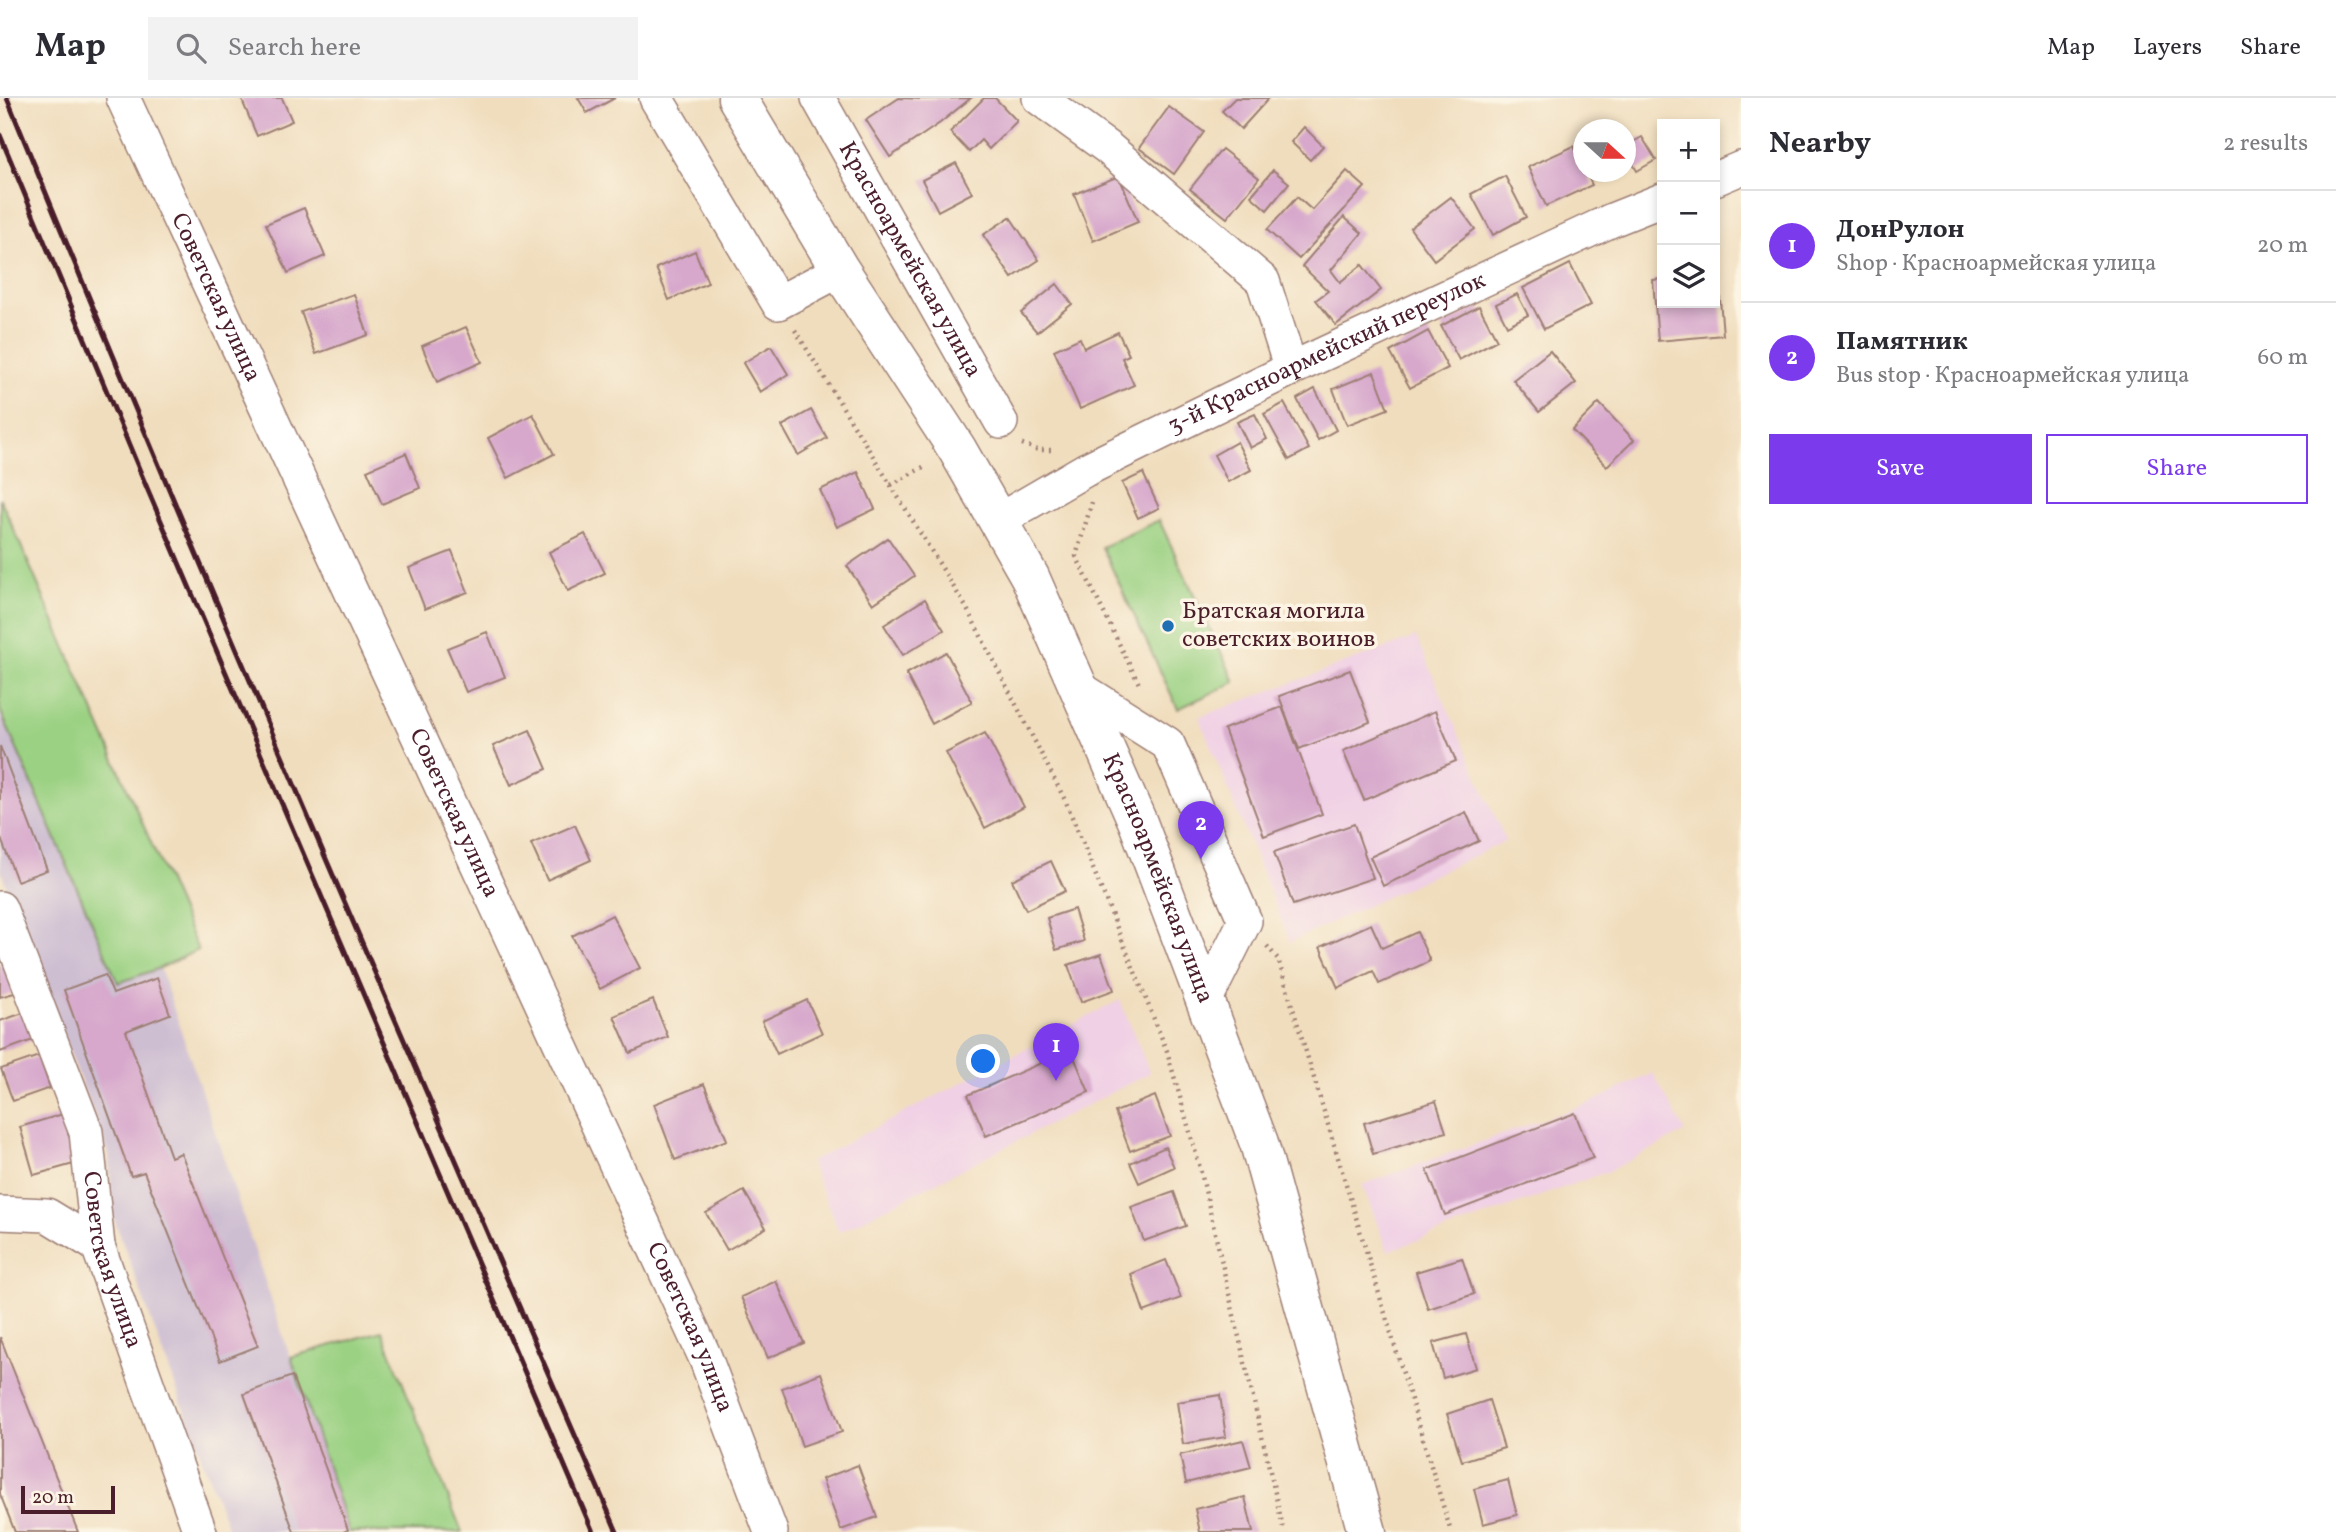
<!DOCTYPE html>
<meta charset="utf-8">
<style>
:root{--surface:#fff;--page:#f2f2f3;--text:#2b2b33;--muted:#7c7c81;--line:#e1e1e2;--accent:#7c3aed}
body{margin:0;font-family:Vollkorn,serif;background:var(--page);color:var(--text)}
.controls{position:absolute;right:21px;top:21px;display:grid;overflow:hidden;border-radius:0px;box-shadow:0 4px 10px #0003}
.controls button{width:63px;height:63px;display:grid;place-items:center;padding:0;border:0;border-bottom:2px solid var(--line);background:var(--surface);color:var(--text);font:35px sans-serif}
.compass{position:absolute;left:1573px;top:21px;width:63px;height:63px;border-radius:50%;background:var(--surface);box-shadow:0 4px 10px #0003;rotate:111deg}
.scale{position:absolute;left:21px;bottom:18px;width:94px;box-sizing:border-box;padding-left:7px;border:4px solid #4a1f2b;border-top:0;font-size:19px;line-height:24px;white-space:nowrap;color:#4a1f2b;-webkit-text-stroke:5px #fcf5e5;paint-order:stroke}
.you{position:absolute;left:984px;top:964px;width:24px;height:24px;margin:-18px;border:5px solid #fff;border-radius:50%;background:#1a73e8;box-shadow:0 0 0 10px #1a73e833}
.badge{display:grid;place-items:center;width:46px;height:46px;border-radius:50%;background:var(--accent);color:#fff;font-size:23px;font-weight:700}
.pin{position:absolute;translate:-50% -58px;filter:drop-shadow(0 2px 4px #0008)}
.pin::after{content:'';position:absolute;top:37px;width:24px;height:21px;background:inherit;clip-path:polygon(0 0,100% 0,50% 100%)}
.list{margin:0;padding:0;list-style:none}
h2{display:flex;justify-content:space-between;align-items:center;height:91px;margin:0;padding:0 28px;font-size:30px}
h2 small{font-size:23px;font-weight:400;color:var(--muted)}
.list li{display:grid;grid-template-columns:46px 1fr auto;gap:21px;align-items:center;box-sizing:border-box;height:112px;padding:0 28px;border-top:2px solid var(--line)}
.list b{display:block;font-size:26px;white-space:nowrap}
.list p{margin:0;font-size:23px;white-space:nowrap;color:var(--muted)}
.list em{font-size:23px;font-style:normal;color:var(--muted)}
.actions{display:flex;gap:14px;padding:21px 28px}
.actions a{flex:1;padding:16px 0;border:2px solid var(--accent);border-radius:0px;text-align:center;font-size:24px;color:var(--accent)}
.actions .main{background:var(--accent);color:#fff}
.icon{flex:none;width:38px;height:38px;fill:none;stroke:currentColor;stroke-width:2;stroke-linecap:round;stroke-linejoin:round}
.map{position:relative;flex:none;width:1741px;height:1434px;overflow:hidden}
header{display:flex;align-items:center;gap:42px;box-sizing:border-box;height:98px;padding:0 35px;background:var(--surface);border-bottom:2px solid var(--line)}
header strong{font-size:33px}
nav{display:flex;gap:38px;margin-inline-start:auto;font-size:24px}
.search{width:490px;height:63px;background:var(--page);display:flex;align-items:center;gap:18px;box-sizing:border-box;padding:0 24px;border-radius:0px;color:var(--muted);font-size:26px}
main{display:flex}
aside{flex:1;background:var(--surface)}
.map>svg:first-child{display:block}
.built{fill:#f0d0e5}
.industrial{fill:#cebed2}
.green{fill:#9bd183;stroke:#727857;stroke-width:2}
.building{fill:#d7a8cc}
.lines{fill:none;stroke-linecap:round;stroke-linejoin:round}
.minor-casing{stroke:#9d7e74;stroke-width:36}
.major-casing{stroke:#9d7e74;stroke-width:41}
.path{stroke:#9d7e74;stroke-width:4.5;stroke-dasharray:2 5;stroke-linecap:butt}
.minor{stroke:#fff;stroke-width:33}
.major{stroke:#fff;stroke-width:38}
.rail{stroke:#4a1f2b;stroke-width:5}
.poi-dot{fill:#1f6fb2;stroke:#fcf5e5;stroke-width:2.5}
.labels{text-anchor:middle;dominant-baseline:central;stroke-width:7;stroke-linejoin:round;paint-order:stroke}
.street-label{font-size:24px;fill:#4a1f2b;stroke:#fcf5e5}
.poi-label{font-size:24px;fill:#4a1f2b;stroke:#fcf5e5;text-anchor:start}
</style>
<header>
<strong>Map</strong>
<div class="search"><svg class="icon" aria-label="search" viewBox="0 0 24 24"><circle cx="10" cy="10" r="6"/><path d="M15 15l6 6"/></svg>Search here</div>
<nav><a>Map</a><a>Layers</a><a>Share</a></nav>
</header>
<main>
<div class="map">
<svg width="1741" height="1434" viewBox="0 0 1741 1434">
<rect width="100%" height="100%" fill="#fcf5e5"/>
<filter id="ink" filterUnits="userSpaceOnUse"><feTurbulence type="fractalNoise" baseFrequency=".0143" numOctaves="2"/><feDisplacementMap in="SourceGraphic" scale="14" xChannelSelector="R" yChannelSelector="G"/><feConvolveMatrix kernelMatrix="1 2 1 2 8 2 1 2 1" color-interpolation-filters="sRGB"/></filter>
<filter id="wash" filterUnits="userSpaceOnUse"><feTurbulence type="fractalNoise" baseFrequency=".00686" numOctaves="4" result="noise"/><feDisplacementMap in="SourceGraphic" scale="28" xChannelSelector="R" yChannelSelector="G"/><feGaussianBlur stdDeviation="1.57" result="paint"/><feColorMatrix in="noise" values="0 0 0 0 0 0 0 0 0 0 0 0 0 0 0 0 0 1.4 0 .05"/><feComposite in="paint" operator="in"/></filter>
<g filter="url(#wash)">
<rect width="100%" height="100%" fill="#f0ddbd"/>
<g class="built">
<polygon points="1416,539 1506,743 1290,844 1199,619"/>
<polygon points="1120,902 1150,975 839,1134 810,1064"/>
<polygon points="1653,975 1685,1034 1609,1073 1388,1153 1362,1087 1592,1004"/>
</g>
<polygon class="industrial" points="0,612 117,884 160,870 349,1434 229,1434 113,1118 109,1057 0,771"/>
<g class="green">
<polygon points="0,400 198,852 160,870 118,885 0,612"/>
<polygon points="1159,422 1235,584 1178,611 1102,449"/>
<polygon points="382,1233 462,1434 349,1434 291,1259"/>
</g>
<g id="blocks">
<g class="building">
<polygon points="241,0 282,0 292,23 257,38"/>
<polygon points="578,0 615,0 587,15"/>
<polygon points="899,0 923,1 971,0 940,25 890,59 866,22"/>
<polygon points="984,0 995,0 1017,23 989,51 981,42 969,54 950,34"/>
<polygon points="1235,0 1269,0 1241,31 1222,13"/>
<polygon points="1169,9 1204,34 1174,76 1139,50"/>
<polygon points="1304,29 1323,48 1310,62 1291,44"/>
<polygon points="1642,39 1656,62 1637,73 1626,54 1626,48"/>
<polygon points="1574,48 1583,68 1583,74 1586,74 1592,87 1546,108 1528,69"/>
<polygon points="1222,51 1259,80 1227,120 1190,91"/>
<polygon points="956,65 972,95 938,113 922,82"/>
<polygon points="1273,72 1289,85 1267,112 1251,98"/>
<polygon points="1347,73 1365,89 1299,161 1267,132 1297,99 1312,112"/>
<polygon points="1119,78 1138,124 1093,143 1074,96"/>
<polygon points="1505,78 1526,119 1493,137 1471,96"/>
<polygon points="1451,99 1475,131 1434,162 1410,130"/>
<polygon points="304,110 325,158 288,175 266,126"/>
<polygon points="1010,119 1039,162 1012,180 983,137"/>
<polygon points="1344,119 1362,135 1331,172 1340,184 1362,167 1381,192 1336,227 1316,202 1328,193 1302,168"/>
<polygon points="695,153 708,185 669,202 656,170"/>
<polygon points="1570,166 1591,207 1544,231 1523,190"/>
<polygon points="1715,176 1718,176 1723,237 1658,243 1653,182 1662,181 1662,205 1715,205"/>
<polygon points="1057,186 1072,206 1037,234 1021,215"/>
<polygon points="354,196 368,237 316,256 301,214"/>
<polygon points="1517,196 1528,217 1507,228 1496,206"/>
<polygon points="1479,208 1497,242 1459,262 1441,228"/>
<polygon points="466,229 482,264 437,284 422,248"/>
<polygon points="1428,233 1448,270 1410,290 1390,254"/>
<polygon points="1118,234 1129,257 1122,260 1134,287 1080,311 1054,252 1080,240 1084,250"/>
<polygon points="771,248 788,276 760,294 743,265"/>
<polygon points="1550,253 1576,285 1539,314 1513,282"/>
<polygon points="1374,274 1388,311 1347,327 1333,291"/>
<polygon points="1315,291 1336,332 1318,342 1297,301"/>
<polygon points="1284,305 1309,351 1289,362 1264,316"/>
<polygon points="1599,305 1634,342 1607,368 1572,332"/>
<polygon points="811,312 827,340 798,357 782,328"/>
<polygon points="533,316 554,356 508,380 488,340"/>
<polygon points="1255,316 1267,341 1250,350 1237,324"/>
<polygon points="1237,344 1251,372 1228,384 1214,357"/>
<polygon points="406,355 420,390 382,406 367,372"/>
<polygon points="858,374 875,411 837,429 820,392"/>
<polygon points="1143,375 1159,410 1138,420 1122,385"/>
<polygon points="585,436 605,475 568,493 549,454"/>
<polygon points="888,440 914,478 873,506 847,468"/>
<polygon points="452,453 468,494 425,511 409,470"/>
<polygon points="925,501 944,532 903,557 884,527"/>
<polygon points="487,534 505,579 466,594 447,550"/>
<polygon points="946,554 972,604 932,626 906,576"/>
<polygon points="1350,572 1370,624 1299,651 1279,598"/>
<polygon points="1282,609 1322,716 1264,738 1224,631"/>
<polygon points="1435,613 1456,663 1364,702 1343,653"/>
<polygon points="530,632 547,671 511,687 493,648"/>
<polygon points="985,635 1024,709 985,730 946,655"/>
<polygon points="0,648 47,772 17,783 0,738"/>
<polygon points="1466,714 1479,743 1383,788 1370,759"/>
<polygon points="1354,726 1373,780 1293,807 1274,754"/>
<polygon points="575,727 591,762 547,782 531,746"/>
<polygon points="1051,763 1065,793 1026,812 1012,782"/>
<polygon points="1074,811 1084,843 1056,852 1047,820"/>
<polygon points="612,817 640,870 600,891 572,838"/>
<polygon points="1371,826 1382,850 1417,834 1430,863 1379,886 1373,873 1338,890 1320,849"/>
<polygon points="1101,856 1114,892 1081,904 1068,867"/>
<polygon points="9,862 18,894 0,899 0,864"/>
<polygon points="105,877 113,896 157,880 170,916 126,933 171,1059 181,1055 258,1248 220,1263 144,1074 131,1078 64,892"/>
<polygon points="653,902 668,939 630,955 614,918"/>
<polygon points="807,902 822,935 777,956 762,923"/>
<polygon points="26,914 36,941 0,954 0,923"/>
<polygon points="1071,952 1089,994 986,1038 968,997"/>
<polygon points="39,958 50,990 13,1003 1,971"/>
<polygon points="704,986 727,1042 675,1062 654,1006"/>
<polygon points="1155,998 1170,1038 1130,1053 1115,1014"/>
<polygon points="1436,1003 1446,1034 1373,1056 1364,1025"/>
<polygon points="1575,1015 1593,1060 1445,1117 1427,1072"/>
<polygon points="63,1016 77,1065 34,1077 20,1029"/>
<polygon points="1165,1049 1174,1069 1139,1085 1130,1065"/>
<polygon points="744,1093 766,1130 727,1152 706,1115"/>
<polygon points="1174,1094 1186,1128 1144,1143 1131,1109"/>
<polygon points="1462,1160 1474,1196 1428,1211 1416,1174"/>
<polygon points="1166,1162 1181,1200 1144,1214 1131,1176"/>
<polygon points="776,1183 804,1245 768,1260 741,1199"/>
<polygon points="1466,1236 1476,1270 1443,1280 1433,1245"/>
<polygon points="0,1239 78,1434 15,1434 0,1396"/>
<polygon points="821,1275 842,1334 802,1348 782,1290"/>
<polygon points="292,1278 348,1432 343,1434 294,1434 244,1296"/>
<polygon points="1220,1297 1226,1339 1183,1346 1177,1304"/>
<polygon points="1489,1302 1504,1350 1462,1363 1447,1316"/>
<polygon points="1243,1342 1251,1369 1186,1385 1180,1357"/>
<polygon points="858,1367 877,1419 841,1432 822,1381"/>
<polygon points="1508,1382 1517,1417 1483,1426 1474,1391"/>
<polygon points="1245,1399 1253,1434 1200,1434 1195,1411"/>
</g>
</g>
</g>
<g filter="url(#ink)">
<use href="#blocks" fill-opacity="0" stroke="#9d7e74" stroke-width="2"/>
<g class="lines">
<defs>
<g id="minor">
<path id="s1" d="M123,0L705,1259L771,1434"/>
<polyline points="656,0 778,205 840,172"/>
<path id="s2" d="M818,0L1001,324"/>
<polyline points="1039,0 1108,50 1263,183 1291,271"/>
<polyline points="1715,81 1741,70"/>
<path id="s3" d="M999,422L1085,372L1291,271L1612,122L1662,102"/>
<polyline points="1078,589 1168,646 1245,823 1205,903"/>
<path id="s4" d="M0,810L86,1034L98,1148L200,1434"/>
<polyline points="0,1115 47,1117 98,1148"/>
</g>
<g id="major">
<path id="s5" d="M737,0L840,172L957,351L1030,479L1138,725L1259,1045L1367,1434"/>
</g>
</defs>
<use href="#minor" class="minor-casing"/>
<use href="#major" class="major-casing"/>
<g class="path">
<polyline points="795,232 966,509 1066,704 1167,953 1200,1070 1284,1434"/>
<polyline points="1022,346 1038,352 1054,352"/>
<polyline points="891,387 927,367"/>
<polyline points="1092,404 1076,458 1140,588"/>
<polyline points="1267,848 1278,861 1451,1434"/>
</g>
<use href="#minor" class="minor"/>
<use href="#major" class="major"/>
<g class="rail">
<path d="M7,0C203,481 410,957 617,1434"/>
<polyline points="0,37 147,390 593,1434"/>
</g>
</g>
</g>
<circle class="poi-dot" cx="1168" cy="528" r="7"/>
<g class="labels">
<g class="street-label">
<text stroke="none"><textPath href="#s2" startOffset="186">Красноармейская улица</textPath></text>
<text stroke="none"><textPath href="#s1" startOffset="220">Советская улица</textPath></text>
<text stroke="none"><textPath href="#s3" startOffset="368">3-й Красноармейский переулок</textPath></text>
<text stroke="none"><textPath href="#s1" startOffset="788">Советская улица</textPath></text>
<text stroke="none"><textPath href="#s5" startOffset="889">Красноармейская улица</textPath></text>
<text stroke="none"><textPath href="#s4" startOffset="371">Советская улица</textPath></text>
<text stroke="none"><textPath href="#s1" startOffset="1354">Советская улица</textPath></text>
</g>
<g class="poi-label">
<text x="1182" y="514">Братская могила<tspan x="1182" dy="28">советских воинов</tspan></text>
</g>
</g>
</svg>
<div class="controls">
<button>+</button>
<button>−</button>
<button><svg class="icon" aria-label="layers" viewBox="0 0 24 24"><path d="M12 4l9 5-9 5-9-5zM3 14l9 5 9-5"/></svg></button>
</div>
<svg class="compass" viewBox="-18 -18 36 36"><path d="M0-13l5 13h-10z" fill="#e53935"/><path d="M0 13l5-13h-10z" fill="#7c7c81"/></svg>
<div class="scale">20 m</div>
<div class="you"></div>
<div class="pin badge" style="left:1056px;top:983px">1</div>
<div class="pin badge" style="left:1201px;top:761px">2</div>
</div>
<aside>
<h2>Nearby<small>2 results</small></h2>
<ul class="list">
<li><span class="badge">1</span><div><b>ДонРулон</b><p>Shop · Красноармейская улица</p></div><em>20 m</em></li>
<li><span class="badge">2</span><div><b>Памятник</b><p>Bus stop · Красноармейская улица</p></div><em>60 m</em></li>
</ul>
<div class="actions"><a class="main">Save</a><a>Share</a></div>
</aside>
</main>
